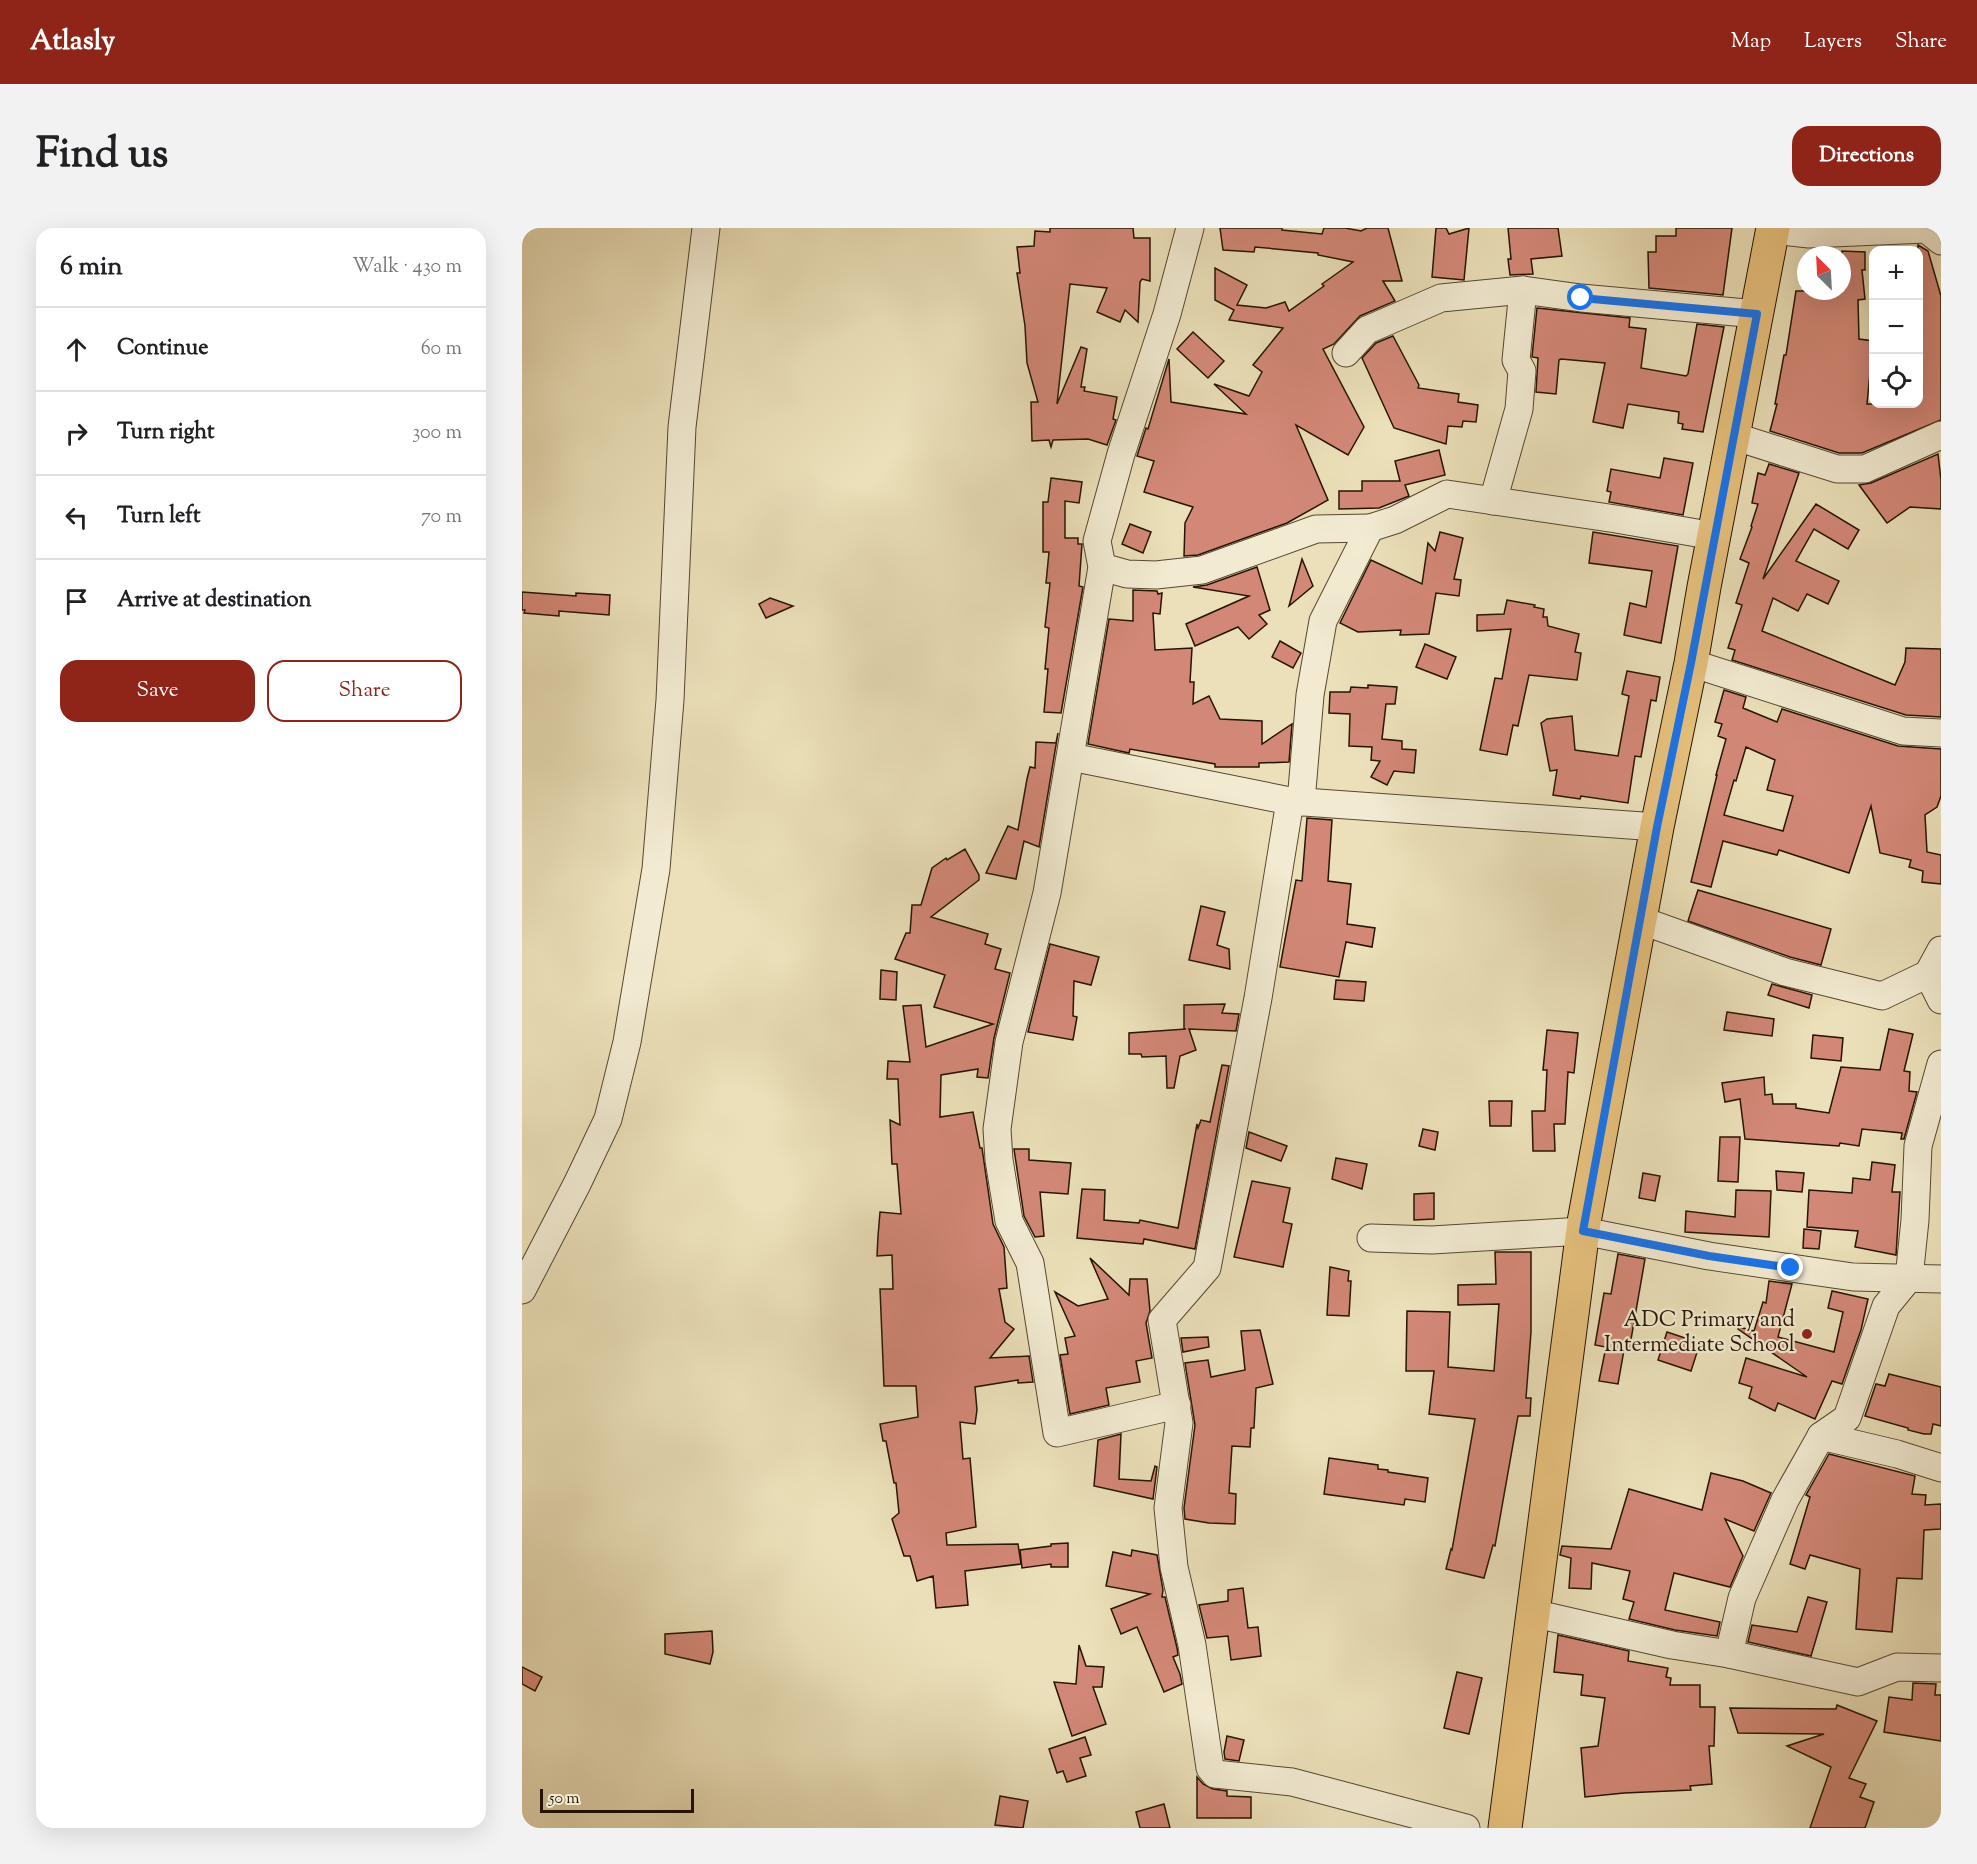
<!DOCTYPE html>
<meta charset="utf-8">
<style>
:root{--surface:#fff;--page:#f2f2f2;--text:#202124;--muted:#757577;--line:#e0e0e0;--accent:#8f2418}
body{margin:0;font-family:"Sorts Mill Goudy",serif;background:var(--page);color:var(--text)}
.controls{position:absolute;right:18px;top:18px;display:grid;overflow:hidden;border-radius:12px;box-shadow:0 6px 24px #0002}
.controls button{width:54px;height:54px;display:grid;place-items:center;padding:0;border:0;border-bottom:2px solid var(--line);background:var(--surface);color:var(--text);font:30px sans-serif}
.compass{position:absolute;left:1275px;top:18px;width:54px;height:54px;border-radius:50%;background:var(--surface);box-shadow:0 6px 24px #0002;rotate:336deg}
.scale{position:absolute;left:18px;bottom:15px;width:154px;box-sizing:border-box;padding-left:6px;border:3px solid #261402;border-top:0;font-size:16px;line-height:21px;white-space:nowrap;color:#261402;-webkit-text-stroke:4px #f2ebd2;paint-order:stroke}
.stop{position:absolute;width:18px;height:18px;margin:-14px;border:4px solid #1a73e8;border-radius:50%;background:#fff}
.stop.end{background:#1a73e8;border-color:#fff;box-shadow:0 2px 6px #0008}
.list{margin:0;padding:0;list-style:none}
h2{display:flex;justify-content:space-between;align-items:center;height:78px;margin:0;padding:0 24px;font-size:26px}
h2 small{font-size:20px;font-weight:400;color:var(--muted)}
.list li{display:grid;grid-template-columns:39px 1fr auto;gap:18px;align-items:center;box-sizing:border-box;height:84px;padding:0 24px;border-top:2px solid var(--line)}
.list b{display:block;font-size:22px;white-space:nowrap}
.list em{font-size:20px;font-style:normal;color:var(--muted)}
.actions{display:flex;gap:12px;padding:18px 24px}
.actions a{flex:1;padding:14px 0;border:2px solid var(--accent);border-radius:18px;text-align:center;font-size:21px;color:var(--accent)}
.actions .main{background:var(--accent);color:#fff}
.icon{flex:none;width:33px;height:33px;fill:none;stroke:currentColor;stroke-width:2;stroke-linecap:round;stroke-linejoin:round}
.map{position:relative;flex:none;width:1419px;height:1600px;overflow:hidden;border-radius:18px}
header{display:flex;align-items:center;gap:36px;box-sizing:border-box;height:84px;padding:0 30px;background:var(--accent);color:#fff}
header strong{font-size:28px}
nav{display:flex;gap:33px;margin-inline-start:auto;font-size:21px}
.intro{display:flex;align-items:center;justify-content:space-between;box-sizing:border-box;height:144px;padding:0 36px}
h1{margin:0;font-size:42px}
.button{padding:15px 27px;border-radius:18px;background:var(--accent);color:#fff;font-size:21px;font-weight:700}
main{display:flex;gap:36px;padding:0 36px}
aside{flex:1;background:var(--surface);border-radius:18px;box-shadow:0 6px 24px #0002}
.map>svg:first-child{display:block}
.building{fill:#d38877;stroke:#261402;stroke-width:1.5;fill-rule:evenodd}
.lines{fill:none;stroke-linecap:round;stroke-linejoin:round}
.minor-casing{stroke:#574730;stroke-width:29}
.major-casing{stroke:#261402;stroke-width:35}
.minor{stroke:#f2ebd2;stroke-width:27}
.major{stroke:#e6c07c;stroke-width:33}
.route{stroke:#1a73e8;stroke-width:8}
.poi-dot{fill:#8f2418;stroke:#f2ebd2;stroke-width:2}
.labels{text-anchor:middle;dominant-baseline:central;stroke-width:4.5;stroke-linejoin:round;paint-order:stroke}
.poi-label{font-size:22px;fill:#261402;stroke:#f2ebd2;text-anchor:end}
</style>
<header>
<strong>Atlasly</strong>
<nav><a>Map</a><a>Layers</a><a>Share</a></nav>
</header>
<div class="intro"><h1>Find us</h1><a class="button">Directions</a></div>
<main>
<aside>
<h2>6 min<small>Walk · 430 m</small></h2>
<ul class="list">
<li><svg class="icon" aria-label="ahead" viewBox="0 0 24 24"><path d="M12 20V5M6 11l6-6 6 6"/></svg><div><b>Continue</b></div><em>60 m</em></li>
<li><svg class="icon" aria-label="right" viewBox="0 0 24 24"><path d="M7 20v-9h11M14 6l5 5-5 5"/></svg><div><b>Turn right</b></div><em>300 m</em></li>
<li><svg class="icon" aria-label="left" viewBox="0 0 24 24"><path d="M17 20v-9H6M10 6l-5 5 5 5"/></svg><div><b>Turn left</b></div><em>70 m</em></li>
<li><svg class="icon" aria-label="arrive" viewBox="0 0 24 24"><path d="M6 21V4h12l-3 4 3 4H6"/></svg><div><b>Arrive at destination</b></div></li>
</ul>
<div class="actions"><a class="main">Save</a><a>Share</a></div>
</aside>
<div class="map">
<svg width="1419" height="1600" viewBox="0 0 1419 1600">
<rect width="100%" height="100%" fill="#ebe0b9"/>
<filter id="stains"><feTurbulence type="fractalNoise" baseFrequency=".00333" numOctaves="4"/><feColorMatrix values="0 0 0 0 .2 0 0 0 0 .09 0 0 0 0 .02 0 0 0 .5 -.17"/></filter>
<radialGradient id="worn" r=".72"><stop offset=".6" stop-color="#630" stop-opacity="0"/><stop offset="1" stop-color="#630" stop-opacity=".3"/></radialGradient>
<g class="building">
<polygon points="528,0 611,0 612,10 628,10 628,53 620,51 618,54 616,94 603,82 598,94 575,84 585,60 548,56 535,176 559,119 565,121 559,159 563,159 562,163 595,169 591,191 594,192 585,217 566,211 531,212 529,219 527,212 510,213 509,174 516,174 505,135 503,98 495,45 498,45 495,19 512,18 513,3 528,4"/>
<polygon points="698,0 760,0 760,2 800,6 802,0 823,0 839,3 845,0 866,0 880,53 861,53 873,73 838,88 812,116 801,121 842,199 826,227 774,197 806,272 765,295 676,327 662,328 663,295 671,279 622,264 632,233 615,228 624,200 626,201 647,131 649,174 724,186 692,156 727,168 740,144 731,137 761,100 707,92 712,82 693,72 693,40 725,57 715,77 744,80 763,74 767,83 802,58 800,56 831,34 796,27 796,25 733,19 732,24 701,22"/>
<polygon points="914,0 924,0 927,6 947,0 942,52 910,49"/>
<polygon points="986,0 1036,0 1040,28 1009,31 1011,46 988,47 986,31 989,31"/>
<polygon points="1154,0 1210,0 1201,67 1127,60 1126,24 1134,24 1134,8 1154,8"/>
<polygon points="1396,17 1406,23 1419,68 1419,192 1340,225 1317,225 1248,203 1255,176 1253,176 1262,127 1264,127 1274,63 1320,63 1320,23 1343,24 1343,42 1340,42 1343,71 1336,72 1337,111 1352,113 1352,135 1349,135 1345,176 1396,176"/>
<polygon points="1015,80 1108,90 1107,99 1124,101 1119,140 1164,148 1166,146 1175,96 1202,99 1181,204 1160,201 1161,196 1156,195 1157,184 1106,176 1101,200 1071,194 1083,135 1039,131 1037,132 1034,166 1014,164 1016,130 1010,129"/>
<polygon points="671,104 702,133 686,150 655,121"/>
<polygon points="871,108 897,157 896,160 937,166 936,174 956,177 954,194 941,193 940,199 926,198 924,216 872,200 840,130 854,115"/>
<polygon points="917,222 923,247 883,257 887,268 857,280 817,281 817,263 840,263 840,253 878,253 873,233"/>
<polygon points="1416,226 1419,252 1419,281 1388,279 1365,295 1337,257 1349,255"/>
<polygon points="1142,230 1171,235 1161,287 1087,274 1089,264 1085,263 1089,241 1138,250"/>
<polygon points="1247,236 1277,245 1241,351 1294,276 1337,302 1326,321 1292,301 1274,333 1317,353 1306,376 1285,366 1276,383 1251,370 1240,403 1373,457 1383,434 1384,420 1419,421 1419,489 1384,487 1210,432 1213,422 1206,420 1220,377 1214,375 1227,335 1218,331 1230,299 1229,298 1236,276 1230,275 1236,245 1243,247"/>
<polygon points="529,250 560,254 557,275 543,273 543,310 556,310 556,316 560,316 557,358 561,359 539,485 522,484 526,441 523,441 527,400 523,399 528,355 524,355 527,324 521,324 521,274 526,274"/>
<polygon points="608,296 629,304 621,325 600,316"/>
<polygon points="918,304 941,310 932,351 939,352 937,368 914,365 907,406 878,407 879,402 836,404 818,395 849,332 900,356 906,315 913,323"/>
<polygon points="1071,304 1156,318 1139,415 1102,407 1108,375 1124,379 1130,343 1067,335"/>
<polygon points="780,331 791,358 767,378"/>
<polygon points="735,339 748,382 737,387 745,396 727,411 716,399 673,418 664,396 727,368 671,359 685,357"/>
<polygon points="611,362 635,363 636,366 640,365 638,386 631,385 633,422 670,420 668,454 672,454 671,476 687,468 698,491 740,493 740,516 770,496 767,534 737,535 737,539 693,539 693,536 647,528 608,521 607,525 566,516 587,391 611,393"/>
<polygon points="0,364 54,368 54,365 88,367 87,387 37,383 37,388 2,385 3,382 0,382"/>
<polygon points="248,370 271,378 244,390 237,376"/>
<polygon points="985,372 1013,377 1012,379 1022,381 1021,389 1025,389 1026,398 1057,406 1053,424 1059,425 1055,452 1007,447 996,498 991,497 985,527 958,522 973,450 980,451 989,401 955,403 955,387 982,386"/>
<polygon points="758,413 779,425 771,440 750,429"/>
<polygon points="903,416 934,429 925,451 894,439"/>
<polygon points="1105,443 1138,449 1134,473 1129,472 1119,529 1113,528 1106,575 1059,568 1058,571 1031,567 1035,542 1028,543 1019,495 1025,491 1050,488 1053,522 1096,528 1107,468 1100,466"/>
<polygon points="846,457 875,459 873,476 864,476 860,511 880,513 880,521 894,522 892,545 872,543 865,557 849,549 858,533 849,532 850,519 827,518 828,486 807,485 808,464 828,464 829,459 846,460"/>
<path d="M1202,462L1224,469L1221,480L1255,494L1260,481L1376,518L1419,521V568L1415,579L1403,587L1405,624L1419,627V656L1400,654L1401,643L1387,639L1389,632L1358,625L1349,578L1327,645L1257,622L1255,627L1201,613L1189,659L1169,654L1195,547H1194L1204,511L1196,508L1200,496L1193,494ZM1224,519L1253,532L1245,562L1271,568L1261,603L1202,587L1212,552L1214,553Z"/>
<polygon points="536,505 517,619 502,613 494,651 464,645 486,598 496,602 505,551 508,539 513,540 514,514 534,515"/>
<polygon points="785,590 810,592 806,653 829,656 825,696 853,700 850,719 824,714 817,749 758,739 774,652 780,653"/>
<polygon points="443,621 457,647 457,652 409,689 466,706 463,716 479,721 473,741 488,745 472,810 466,850 455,849 456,841 419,847 418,889 451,884 458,920 460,920 471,996 482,1019 485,1060 477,1061 483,1094 492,1101 468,1130 507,1128 511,1154 496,1155 496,1152 453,1159 455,1182 453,1196 438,1194 441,1231 448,1230 454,1299 424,1305 425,1317 496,1316 499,1336 443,1343 446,1377 414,1380 411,1348 395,1353 388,1328 382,1328 370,1291 377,1285 374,1255 372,1255 364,1213 361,1213 358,1196 396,1189 394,1158 362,1158 358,1061 371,1061 370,1027 355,1028 356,1008 358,984 379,986 375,936 370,936 368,892 378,897 376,851 365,851 366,833 388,834 381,778 399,777 404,819 471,796 412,779 423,747 373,731 384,705 388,705 390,677 399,677 410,640 424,630 425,632"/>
<polygon points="1176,662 1309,701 1299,737 1268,729 1166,693"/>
<polygon points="679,678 703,684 695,717 707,721 708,741 667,732"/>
<polygon points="528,716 577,729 569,757 552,753 551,788 555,789 551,812 506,804"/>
<polygon points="359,742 375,744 374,772 358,771"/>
<polygon points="814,752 844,754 842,773 812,771"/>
<polygon points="1250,756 1290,767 1287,780 1246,767"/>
<polygon points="703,776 700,785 717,786 714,803 667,801 674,822 658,828 652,860 645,860 644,828 620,829 619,826 607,826 607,805 664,801 662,801 662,777"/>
<polygon points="1205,784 1252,791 1250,808 1202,802"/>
<polygon points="1367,801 1391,806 1382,843 1388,844 1387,863 1395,864 1382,911 1379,911 1380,905 1340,901 1337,918 1318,915 1317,918 1223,911 1218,871 1203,874 1200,855 1242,849 1243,867 1250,866 1251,876 1274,876 1274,880 1307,885 1319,839 1358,842"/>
<polygon points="1025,802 1056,805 1052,845 1046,844 1043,896 1032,896 1033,923 1011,923 1010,883 1023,883 1025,842 1021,842"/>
<polygon points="1291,807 1321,810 1319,833 1289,830"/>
<polygon points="700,837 707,838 673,1021 622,1011 621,1016 555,1010 560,961 583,962 582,992 617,995 618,992 656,1000 675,896 676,900 679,892 688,894"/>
<polygon points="967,873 990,873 989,898 968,898"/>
<polygon points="901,901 916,904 913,922 897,918"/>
<polygon points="727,904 765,918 759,933 724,920"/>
<polygon points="1198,909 1218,909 1216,954 1196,953"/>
<polygon points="492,921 507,921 507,932 549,935 546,966 518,964 522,1008 513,1009 502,988"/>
<polygon points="814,930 845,936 840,961 810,951"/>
<polygon points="1350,934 1373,937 1370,964 1378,964 1374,1027 1333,1019 1336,1003 1285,999 1287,962 1330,965 1331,950 1348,952"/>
<polygon points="1254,943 1282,945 1280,964 1255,962"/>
<polygon points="1121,945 1138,948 1133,973 1117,970"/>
<polygon points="730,953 768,960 761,994 770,996 761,1039 712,1029"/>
<polygon points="1214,962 1249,963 1247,1009 1163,1004 1164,983 1213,989"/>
<polygon points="912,965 912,991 892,992 892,966"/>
<polygon points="1282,1001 1299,1003 1297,1021 1281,1020"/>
<polygon points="973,1024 1009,1024 1009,1104 1004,1170 1009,1170 1008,1188 996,1188 973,1318 971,1317 962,1350 924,1341 929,1321 930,1322 953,1191 907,1186 912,1143 884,1143 885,1083 928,1084 926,1139 972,1143 977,1076 936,1077 936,1057 974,1056"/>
<polygon points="1096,1026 1123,1031 1107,1123 1102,1122 1096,1156 1077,1153 1084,1119 1073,1117 1082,1065 1089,1066"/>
<polygon points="568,1030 607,1067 608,1051 625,1051 628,1083 624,1095 630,1130 614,1133 618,1154 584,1160 587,1177 548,1186 538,1127 546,1126 543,1110 553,1108 533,1064 556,1078 586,1071"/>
<polygon points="808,1039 827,1043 826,1053 829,1053 827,1088 805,1087"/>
<polygon points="1247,1053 1270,1056 1256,1109 1312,1124 1321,1084 1306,1080 1310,1063 1346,1071 1339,1102 1320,1156 1310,1153 1293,1191 1256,1175 1253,1183 1227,1170 1230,1159 1217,1155 1224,1130 1285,1149 1216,1101 1217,1099 1232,1103 1241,1074 1244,1075"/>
<polygon points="738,1102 751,1156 734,1160 732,1200 729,1200 728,1219 710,1218 707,1265 714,1266 713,1296 687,1295 663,1291 662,1280 673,1197 663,1135 686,1132 689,1149 723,1142 719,1103"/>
<polygon points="1145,1104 1178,1115 1169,1143 1136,1132"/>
<polygon points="686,1109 687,1119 661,1124 659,1110"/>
<polygon points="1367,1146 1419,1159 1419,1198 1411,1196 1409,1206 1402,1206 1386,1202 1386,1200 1343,1188 1354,1156 1363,1158"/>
<polygon points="599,1206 597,1251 629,1253 633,1238 635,1239 631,1271 572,1258 576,1212"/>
<polygon points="1307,1226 1393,1248 1390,1266 1404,1267 1403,1277 1419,1276 1419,1301 1402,1302 1400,1351 1375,1350 1370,1404 1334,1401 1338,1341 1288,1327 1283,1341 1268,1336 1288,1269 1284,1267"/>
<polygon points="807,1230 856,1237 856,1241 866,1242 866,1244 906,1250 903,1274 883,1271 882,1277 802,1266"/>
<polygon points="1189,1245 1221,1253 1249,1265 1232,1303 1203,1291 1221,1328 1208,1359 1152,1345 1143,1382 1198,1394 1195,1408 1153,1402 1107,1391 1112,1374 1101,1371 1108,1343 1070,1335 1069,1361 1047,1360 1049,1330 1038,1327 1040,1318 1089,1321 1107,1261 1180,1282"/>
<polygon points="546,1315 546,1339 529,1339 529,1336 500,1340 498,1322 529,1318 529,1316"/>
<polygon points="610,1322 635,1327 641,1362 640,1369 643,1369 655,1420 656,1427 651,1429 658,1446 660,1456 642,1464 615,1399 599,1406 589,1381 628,1366 584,1358 591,1324 609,1328"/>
<polygon points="721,1360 726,1400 736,1399 739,1428 709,1432 706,1408 685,1410 677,1377 706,1373 706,1362"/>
<polygon points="1286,1369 1305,1374 1289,1428 1226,1414 1230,1397 1275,1404"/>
<polygon points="190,1403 191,1424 188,1436 143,1426 143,1406"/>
<polygon points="1036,1407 1107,1423 1106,1433 1146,1440 1144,1449 1149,1450 1148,1457 1178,1457 1178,1479 1193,1479 1192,1518 1187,1518 1190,1556 1168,1558 1169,1562 1102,1565 1063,1569 1059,1520 1076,1518 1083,1470 1059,1467 1061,1447 1032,1444"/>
<polygon points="557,1417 564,1438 582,1439 580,1459 571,1459 584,1496 550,1508 532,1454 554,1456"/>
<polygon points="0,1439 20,1449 13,1463 0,1456"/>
<polygon points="935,1444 960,1450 947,1506 922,1500"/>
<polygon points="1391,1455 1414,1456 1413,1467 1419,1467 1419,1513 1362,1504 1367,1469 1390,1472"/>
<polygon points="1315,1477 1355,1493 1327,1550 1344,1556 1338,1569 1352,1574 1343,1600 1288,1600 1309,1539 1265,1518 1302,1506 1216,1505 1208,1480 1314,1481"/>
<polygon points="705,1508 722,1512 717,1533 703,1531 702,1524"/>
<polygon points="563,1509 569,1527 558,1530 564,1548 545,1554 541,1543 535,1545 527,1521"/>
<polygon points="675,1549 681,1556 691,1561 705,1563 705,1568 729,1569 729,1590 675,1590"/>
<polygon points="478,1568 506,1573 501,1600 473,1597"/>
<polygon points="642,1576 648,1600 618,1600 614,1584"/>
</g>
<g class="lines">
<defs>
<g id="minor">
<polyline points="1251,2 1287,6 1404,1 1419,13"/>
<polyline points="824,125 845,102 919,70 1001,62 1059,70 1235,86"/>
<polyline points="1211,208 1315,241 1343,241 1419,207"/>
<polyline points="971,273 997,181 1000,143 994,132 1001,62"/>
<polyline points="580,339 605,346 634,347 680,342 794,301 848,300"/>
<polyline points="1169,435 1381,503 1419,505"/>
<polyline points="549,529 768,573 1135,599"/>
<polyline points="768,573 736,770 685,1040 640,1092 657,1195 646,1280 652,1339 670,1417 688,1540 693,1546 770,1554 944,1600"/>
<polyline points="779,574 788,467 801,393 848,300 873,292 925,266 1094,291 1192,308"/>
<polyline points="1118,692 1263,744 1360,768 1406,746 1419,722"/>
<polyline points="1406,746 1419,772"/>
<polyline points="849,1010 910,1012 1061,1003 1187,1028 1331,1049 1419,1051"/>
<polyline points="0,1062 55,956 86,891 105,814 134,641 148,472 160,199 184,0"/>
<polyline points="655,1177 535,1205 508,1035 487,993 477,932 475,901 487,814 525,665 580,339 575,313 599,226 645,86 668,0"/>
<polyline points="1299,1208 1375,1226 1419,1240"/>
<polyline points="1010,1385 1150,1417 1207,1426 1220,1370 1263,1272 1299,1208 1325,1190 1364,1078 1387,1050 1393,992 1396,918 1419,836"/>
<polyline points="1207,1426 1336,1454 1375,1439 1419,1440"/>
</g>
<polyline id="major" points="983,1600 1062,994 1135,599 1169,435 1182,359 1251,0"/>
</defs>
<use href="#minor" class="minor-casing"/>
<use href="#major" class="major-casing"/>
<use href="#minor" class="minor"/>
<use href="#major" class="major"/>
</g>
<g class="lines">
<polyline class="route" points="1059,70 1235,86 1169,435 1135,599 1061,1003 1187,1028 1269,1040"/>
</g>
<circle class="poi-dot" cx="1285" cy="1106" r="6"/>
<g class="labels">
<g class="poi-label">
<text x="1273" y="1093">ADC Primary and<tspan x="1273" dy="25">Intermediate School</tspan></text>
</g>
</g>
<rect width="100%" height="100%" filter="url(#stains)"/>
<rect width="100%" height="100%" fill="url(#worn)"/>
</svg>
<div class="controls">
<button>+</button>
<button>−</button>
<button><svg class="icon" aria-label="locate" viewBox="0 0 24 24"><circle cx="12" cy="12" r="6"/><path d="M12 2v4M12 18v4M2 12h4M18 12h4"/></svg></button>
</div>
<svg class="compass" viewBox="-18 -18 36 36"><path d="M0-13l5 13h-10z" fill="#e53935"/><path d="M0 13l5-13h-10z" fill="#757577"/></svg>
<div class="scale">50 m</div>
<div class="stop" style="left:1059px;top:70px"></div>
<div class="stop end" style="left:1269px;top:1040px"></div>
</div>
</main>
